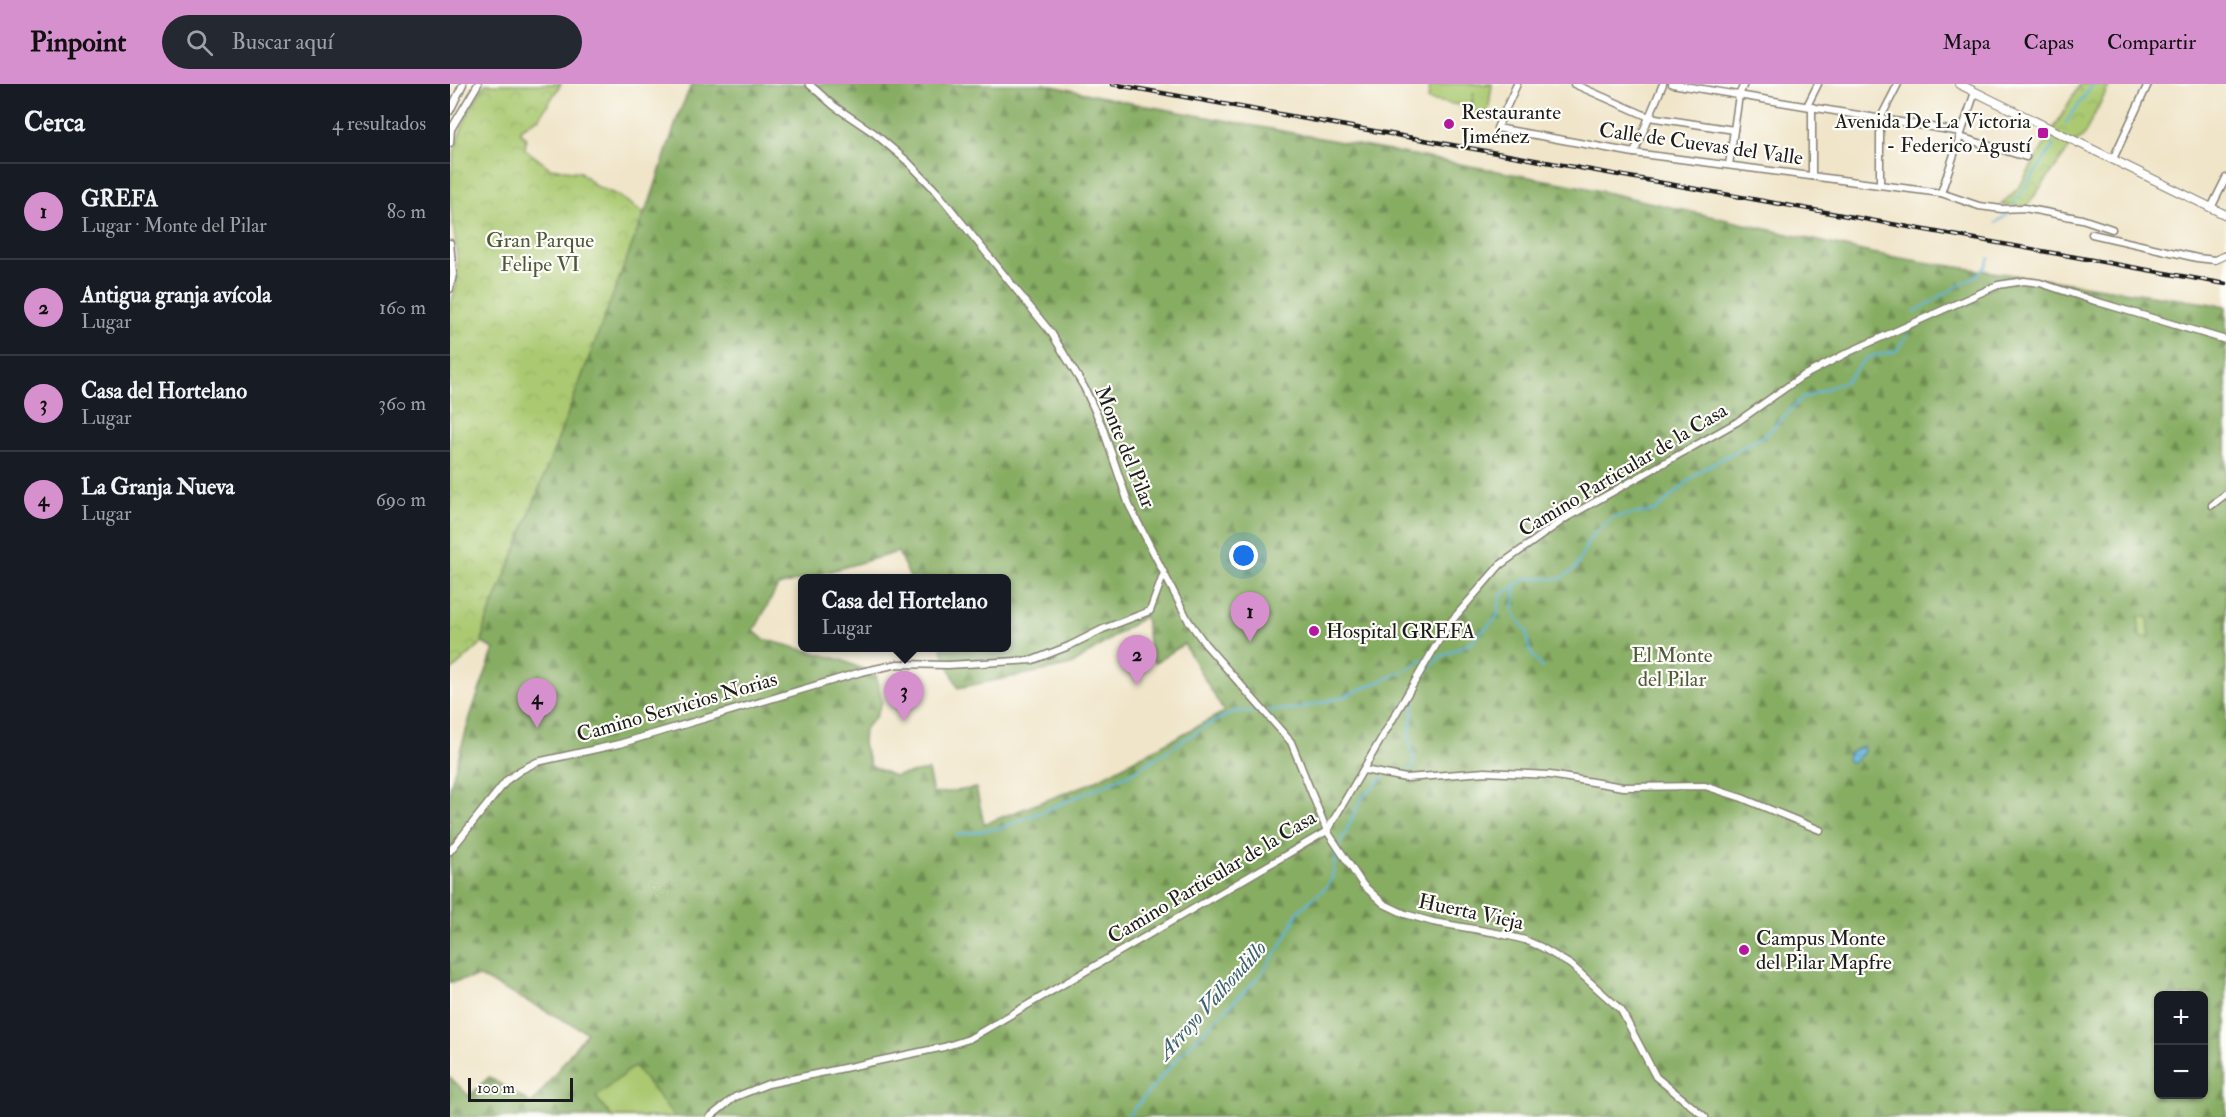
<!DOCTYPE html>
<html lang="es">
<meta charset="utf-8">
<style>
:root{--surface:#171b24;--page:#242831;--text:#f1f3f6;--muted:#9ea1a6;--line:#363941;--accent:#d690ce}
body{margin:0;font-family:"IM FELL Double Pica",serif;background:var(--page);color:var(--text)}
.controls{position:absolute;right:18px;bottom:18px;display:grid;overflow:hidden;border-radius:9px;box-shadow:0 2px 4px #0004}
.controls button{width:54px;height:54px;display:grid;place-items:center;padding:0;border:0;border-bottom:2px solid var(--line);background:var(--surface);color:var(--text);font:30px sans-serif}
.scale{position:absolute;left:18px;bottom:15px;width:105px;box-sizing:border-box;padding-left:6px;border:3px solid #1c1c1c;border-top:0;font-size:16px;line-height:21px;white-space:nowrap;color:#1c1c1c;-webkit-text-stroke:4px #fdfcf7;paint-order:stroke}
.you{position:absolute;left:794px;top:472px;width:21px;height:21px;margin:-15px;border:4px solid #fff;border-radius:50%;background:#1a73e8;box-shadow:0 0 0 9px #1a73e833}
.badge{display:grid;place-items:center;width:39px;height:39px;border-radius:50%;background:var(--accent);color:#111;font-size:20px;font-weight:700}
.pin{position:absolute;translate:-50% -50px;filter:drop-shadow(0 2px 3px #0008)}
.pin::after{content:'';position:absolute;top:32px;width:21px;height:18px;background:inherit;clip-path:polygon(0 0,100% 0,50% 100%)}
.popup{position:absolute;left:348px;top:490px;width:213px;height:78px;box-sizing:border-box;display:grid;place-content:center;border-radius:9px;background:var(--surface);filter:drop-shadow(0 2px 4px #0005);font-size:20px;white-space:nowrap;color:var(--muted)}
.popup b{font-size:22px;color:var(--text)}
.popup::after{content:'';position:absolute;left:50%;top:100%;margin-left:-12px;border:12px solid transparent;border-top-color:var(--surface)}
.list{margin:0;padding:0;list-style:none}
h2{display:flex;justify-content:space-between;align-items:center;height:78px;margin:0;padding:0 24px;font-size:26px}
h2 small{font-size:20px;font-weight:400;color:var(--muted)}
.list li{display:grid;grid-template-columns:39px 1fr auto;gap:18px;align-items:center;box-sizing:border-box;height:96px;padding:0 24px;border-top:2px solid var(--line)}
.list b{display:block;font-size:22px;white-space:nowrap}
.list p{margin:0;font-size:20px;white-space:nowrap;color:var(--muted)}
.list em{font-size:20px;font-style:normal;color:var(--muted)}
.icon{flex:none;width:33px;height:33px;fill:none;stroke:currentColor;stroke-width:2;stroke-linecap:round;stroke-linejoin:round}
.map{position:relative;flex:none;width:1776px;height:1033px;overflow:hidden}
header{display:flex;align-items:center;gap:36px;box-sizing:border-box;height:84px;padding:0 30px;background:var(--accent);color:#111}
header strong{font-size:28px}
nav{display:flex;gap:33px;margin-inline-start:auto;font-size:21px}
.search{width:420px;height:54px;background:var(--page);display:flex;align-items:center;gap:15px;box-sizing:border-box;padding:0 21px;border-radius:33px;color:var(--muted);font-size:22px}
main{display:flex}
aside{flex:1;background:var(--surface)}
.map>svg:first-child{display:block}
.forest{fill:url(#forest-firs);stroke:#526440;stroke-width:1.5;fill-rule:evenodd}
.park{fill:url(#park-crowns);stroke:#637246;stroke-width:1.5}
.pitch{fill:#aac971;stroke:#637246;stroke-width:1.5}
.water{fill:url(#water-rules);stroke:#3e687c;stroke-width:1.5}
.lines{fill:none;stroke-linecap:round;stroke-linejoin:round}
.stream{stroke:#60b5dd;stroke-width:2}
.minor-casing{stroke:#868072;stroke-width:9}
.tertiary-casing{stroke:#868072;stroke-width:10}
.minor{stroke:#fff;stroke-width:6}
.tertiary{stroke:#fff;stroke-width:8}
.rail-casing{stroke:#1c1c1c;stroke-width:4.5}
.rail{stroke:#fdfcf7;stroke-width:2;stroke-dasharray:7;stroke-linecap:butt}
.poi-dot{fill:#b5179e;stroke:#fdfcf7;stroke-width:2}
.labels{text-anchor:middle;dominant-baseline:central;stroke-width:4.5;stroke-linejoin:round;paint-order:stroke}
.poi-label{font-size:21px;fill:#1c1c1c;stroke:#fdfcf7;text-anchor:start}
.street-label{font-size:21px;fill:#1c1c1c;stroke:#fdfcf7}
.park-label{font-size:21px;fill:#4e593a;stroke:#fdfcf7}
.water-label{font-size:22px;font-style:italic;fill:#3b6173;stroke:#fdfcf7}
</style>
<header>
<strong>Pinpoint</strong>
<div class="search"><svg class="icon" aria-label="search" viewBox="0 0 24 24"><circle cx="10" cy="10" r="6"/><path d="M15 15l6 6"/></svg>Buscar aquí</div>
<nav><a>Mapa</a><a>Capas</a><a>Compartir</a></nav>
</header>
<main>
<aside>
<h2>Cerca<small>4 resultados</small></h2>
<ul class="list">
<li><span class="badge">1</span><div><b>GREFA</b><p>Lugar · Monte del Pilar</p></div><em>80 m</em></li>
<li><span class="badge">2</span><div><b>Antigua granja avícola</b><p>Lugar</p></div><em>160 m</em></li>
<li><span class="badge">3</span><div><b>Casa del Hortelano</b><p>Lugar</p></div><em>360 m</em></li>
<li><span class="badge">4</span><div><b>La Granja Nueva</b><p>Lugar</p></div><em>690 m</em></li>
</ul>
</aside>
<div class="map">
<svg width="1776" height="1033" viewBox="0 0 1776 1033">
<defs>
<pattern id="forest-firs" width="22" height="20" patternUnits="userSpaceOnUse" patternTransform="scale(1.5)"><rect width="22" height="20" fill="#87ad63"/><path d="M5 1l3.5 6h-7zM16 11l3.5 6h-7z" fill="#6e8c51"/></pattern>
<pattern id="park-crowns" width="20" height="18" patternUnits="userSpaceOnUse" patternTransform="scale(1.5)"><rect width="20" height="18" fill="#aac971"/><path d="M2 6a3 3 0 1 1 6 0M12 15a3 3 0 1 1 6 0" fill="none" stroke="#92ac61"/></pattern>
<pattern id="water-rules" width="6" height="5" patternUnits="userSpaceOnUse" patternTransform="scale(1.5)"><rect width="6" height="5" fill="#60b5dd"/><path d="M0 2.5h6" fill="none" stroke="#4e92b2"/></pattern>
</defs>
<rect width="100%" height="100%" fill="#fdfcf7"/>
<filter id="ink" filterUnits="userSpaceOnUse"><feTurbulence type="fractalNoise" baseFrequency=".0167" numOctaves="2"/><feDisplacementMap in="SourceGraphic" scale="12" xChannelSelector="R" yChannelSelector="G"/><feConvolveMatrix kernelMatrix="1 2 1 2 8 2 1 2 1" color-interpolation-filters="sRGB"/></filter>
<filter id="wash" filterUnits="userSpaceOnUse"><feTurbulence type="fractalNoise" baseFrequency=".008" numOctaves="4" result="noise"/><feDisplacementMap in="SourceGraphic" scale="24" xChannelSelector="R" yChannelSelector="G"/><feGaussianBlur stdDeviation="1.35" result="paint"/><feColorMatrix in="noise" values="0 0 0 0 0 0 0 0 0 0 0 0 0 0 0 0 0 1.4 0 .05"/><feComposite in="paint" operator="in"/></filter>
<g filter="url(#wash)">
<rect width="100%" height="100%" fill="#f0e5c9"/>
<path class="forest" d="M242,0H594L676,18L1133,103L1421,169L1480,179L1776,222V1033H0V993L19,1012L39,993L82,1020L137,948L30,893L0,898V703L21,630L44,565L32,559L34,543L68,460L194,129L200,117L229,29ZM448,468L460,494H556V564H491L508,604L621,581L695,532L698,557L705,579L734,560L774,628L641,699L534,740L526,704L483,710L478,686L444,692L421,682L413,660L414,646L426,632L432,618L426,591L392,576L313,555L304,547L328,502ZM1708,912H1754V1010H1708Z"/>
<g class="park">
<path d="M35,0H111L89,34L70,45V48L76,54L75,65L100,84L130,88L146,102L167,111L194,129L68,460L34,543L32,559L0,588V221C16,185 1,148 0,112C0,67 11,37 35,0Z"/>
<polygon points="1630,0 1660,0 1633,53 1620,63 1577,122 1551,121 1570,102"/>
</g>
<g class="pitch">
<polygon points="980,0 1042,0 1038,29 1021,27 1024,8 1021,23 978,16"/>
<polygon points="1688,533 1698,533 1700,553 1690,554"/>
<polygon points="184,982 225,1033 162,1033 146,1013"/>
</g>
<polygon class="water" points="1413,662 1414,668 1405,677 1400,678 1397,676 1398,670"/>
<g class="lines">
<g class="stream">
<polyline points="1615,40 1643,0"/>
<polyline points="1564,119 1604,61"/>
<polyline points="1546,139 1558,130"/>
<polyline points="1464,228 1527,191 1536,182 1539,174"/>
<polyline points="1066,501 1063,528 1077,548 1079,566 1092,584"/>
<polyline points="817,627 850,624 893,613 956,586 974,574"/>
<polyline points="940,688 956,689 963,683 964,676 959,652 967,603 973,591 990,573 1020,559 1047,533 1051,511 1077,494 1110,495 1126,484 1140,453 1163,433 1205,427 1251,386 1317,350 1351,315 1396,297 1416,274 1446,267 1459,249"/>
<polyline points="507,751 551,744 599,725 682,689 756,642 786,627 812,628"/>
<polyline points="889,762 912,714 933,693"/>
<polyline points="677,1033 733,968 808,894 831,862 850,825 878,802 882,794 887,767"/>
</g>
</g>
</g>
<g filter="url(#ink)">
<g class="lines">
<defs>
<g id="minor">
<polyline points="359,0 384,22 424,49 457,77 487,108 602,250 634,303 652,342 679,421 738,536 755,560 841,658 877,747 913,801 934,820 955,830 983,838 1047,849 1075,856 1091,863 1121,881 1171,926 1206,993 1255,1033"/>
<polyline points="1067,0 1047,44 1184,69 1491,109 1529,122 1552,125 1574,124 1632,135 1662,145"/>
<polyline points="1124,0 1199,33 1284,46"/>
<polyline points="1222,0 1511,48"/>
<polyline points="1357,22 1368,0"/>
<polyline points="0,27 13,0"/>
<polyline points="0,47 28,0"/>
<polyline points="1510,53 1576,73"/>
<polyline points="0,59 1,45"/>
<polyline points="1184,69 1213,0"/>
<polyline points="1663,75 1698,0"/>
<polyline points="1279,81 1289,11 1294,0"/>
<polyline points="1362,92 1362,23"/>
<polyline points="1430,100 1430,35 1448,0"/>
<polyline points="1491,109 1525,8"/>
<polyline points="1761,124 1776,94"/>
<polyline points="1642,150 1747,174 1765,176 1776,171"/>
<polyline points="0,159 3,190 0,205"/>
<polyline points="1762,421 1776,410"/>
<polyline points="914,686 956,694 1035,688 1100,691 1173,703 1255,702 1292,714 1370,746"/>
<polyline points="0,767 57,696 71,686 87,678 169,660 411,588 448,580 498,581 583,576 619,562 653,545 700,527 714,489"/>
<polyline points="260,1033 285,1013 318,1000 494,963 519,955 877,747 998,541 1050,481 1116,434 1287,338 1351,293 1399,268 1548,201 1574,197 1590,199 1648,218 1776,256"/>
</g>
<polyline id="tertiary" points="1509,0 1776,131"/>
</defs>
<use href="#minor" class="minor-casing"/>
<use href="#tertiary" class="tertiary-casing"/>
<use href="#minor" class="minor"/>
<use href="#tertiary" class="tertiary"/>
<defs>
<polyline id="rail" points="662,0 1776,200"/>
</defs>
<use href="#rail" class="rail-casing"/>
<use href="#rail" class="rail"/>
</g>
</g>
<g class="poi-dot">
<circle cx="999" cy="40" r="6"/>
<rect x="1587" y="43" width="12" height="12" rx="3"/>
<circle cx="864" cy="547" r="6"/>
<circle cx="1294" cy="866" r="6"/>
</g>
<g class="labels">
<g class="poi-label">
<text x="1011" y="28">Restaurante<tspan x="1011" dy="24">Jiménez</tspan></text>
<text x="1581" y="37" text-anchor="end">Avenida De La Victoria<tspan x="1581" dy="24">- Federico Agustí</tspan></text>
<text x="876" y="547">Hospital GREFA</text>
<text x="1306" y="854">Campus Monte<tspan x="1306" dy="24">del Pilar Mapfre</tspan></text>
</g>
<g class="street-label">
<text transform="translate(1251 60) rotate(8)">Calle de Cuevas del Valle</text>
<text transform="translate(675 363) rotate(68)">Monte del Pilar</text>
<text transform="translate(1173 386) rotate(-31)">Camino Particular de la Casa</text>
<text transform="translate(227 623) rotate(-16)">Camino Servicios Norias</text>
<text transform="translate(762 793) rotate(-31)">Camino Particular de la Casa</text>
<text transform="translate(1021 828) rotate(12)">Huerta Vieja</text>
</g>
<g class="park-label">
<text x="90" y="156">Gran Parque<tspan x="90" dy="24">Felipe VI</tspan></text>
<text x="1222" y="571">El Monte<tspan x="1222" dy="24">del Pilar</tspan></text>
</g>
<g class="water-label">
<text transform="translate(762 916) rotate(-48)">Arroyo Valhondillo</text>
</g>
</g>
</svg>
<div class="controls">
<button>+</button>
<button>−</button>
</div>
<div class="scale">100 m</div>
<div class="you"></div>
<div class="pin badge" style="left:800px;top:558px">1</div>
<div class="pin badge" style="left:687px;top:601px">2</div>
<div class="pin badge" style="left:454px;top:637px">3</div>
<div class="popup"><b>Casa del Hortelano</b>Lugar</div>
<div class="pin badge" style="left:87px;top:644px">4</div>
</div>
</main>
